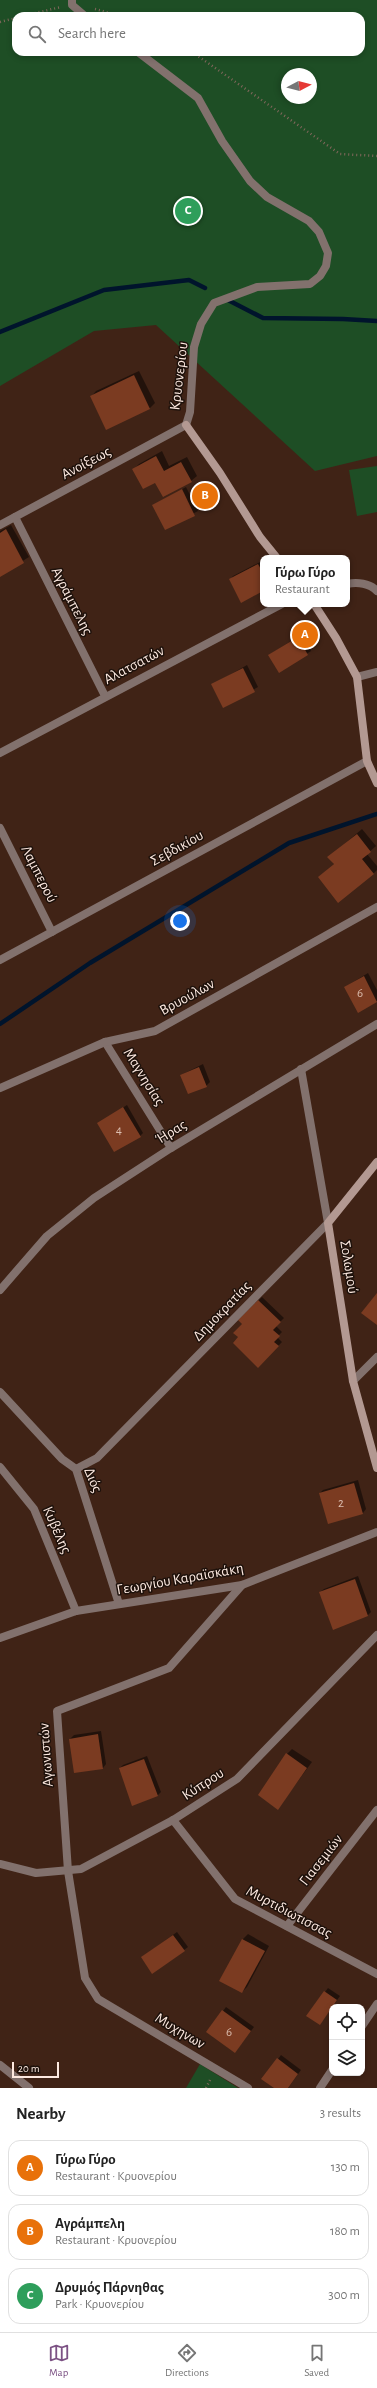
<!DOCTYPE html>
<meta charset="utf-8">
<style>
:root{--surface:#fff;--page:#f6f6f6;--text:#222;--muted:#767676;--line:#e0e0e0;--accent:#7c5284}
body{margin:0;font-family:"Alegreya Sans",sans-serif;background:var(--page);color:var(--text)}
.controls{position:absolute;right:12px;bottom:12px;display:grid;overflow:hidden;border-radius:8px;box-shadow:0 2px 6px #0003}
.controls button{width:36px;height:36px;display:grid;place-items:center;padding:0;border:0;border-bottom:1px solid var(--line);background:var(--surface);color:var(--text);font:20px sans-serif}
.compass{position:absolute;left:281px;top:68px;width:36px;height:36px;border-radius:50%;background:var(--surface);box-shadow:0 2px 6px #0003;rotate:83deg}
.scale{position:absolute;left:12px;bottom:10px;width:47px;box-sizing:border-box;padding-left:4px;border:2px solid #fde9e0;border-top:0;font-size:11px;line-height:14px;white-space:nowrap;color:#fde9e0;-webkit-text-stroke:3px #1d110b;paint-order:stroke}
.you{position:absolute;left:180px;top:921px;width:14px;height:14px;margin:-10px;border:3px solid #fff;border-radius:50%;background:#1a73e8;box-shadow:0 0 0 6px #1a73e833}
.badge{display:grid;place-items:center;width:26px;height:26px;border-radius:50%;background:var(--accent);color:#fff;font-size:13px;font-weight:700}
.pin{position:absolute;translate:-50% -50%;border:2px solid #fff;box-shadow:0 1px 4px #0006}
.popup{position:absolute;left:260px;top:555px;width:90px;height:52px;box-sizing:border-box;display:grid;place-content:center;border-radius:8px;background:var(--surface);filter:drop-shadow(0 1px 3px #0005);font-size:13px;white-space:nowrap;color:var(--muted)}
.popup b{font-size:15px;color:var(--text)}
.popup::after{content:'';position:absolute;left:50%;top:100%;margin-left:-8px;border:8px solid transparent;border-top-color:var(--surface)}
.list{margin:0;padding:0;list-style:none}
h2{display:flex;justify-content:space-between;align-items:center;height:52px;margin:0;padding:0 16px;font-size:17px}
h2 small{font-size:13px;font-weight:400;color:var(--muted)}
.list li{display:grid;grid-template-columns:26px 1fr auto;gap:12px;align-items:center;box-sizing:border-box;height:56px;margin:0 8px 8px;padding:0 8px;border:1px solid var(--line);border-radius:12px}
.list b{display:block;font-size:15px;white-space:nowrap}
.list p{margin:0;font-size:13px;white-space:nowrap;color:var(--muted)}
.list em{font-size:13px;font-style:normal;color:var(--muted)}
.icon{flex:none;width:22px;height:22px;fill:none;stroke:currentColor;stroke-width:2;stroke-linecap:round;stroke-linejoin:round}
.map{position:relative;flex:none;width:377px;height:2088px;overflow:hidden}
.search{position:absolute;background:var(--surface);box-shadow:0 2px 6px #0003;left:12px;right:12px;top:12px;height:44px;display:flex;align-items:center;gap:10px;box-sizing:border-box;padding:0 14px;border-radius:12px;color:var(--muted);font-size:15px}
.sheet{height:244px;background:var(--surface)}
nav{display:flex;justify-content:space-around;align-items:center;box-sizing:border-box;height:56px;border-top:1px solid var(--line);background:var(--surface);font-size:11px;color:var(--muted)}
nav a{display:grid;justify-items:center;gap:2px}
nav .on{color:var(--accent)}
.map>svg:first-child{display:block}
.green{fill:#1e4e25;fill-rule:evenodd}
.shadow{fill:#0007}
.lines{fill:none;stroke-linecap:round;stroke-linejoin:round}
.stream{stroke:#00142c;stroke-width:4.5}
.building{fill:#7b3b21}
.path{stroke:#82685c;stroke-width:2.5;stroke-dasharray:1 3;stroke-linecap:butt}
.pedestrian{stroke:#82716d;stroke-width:8}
.minor{stroke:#82716d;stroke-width:8}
.tertiary{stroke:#82716d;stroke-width:8}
.secondary{stroke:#b39992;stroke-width:8}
.labels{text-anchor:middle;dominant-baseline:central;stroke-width:3;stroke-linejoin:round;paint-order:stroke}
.number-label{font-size:13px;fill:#dcbeb0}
.street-label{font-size:15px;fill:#fde9e0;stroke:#1d110b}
</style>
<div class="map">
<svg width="377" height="2088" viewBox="0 0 377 2088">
<rect width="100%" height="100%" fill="#402316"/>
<g class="green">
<path d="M0,0H377V456L315,471L156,325L94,331L0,386ZM16,16H361V52H16ZM287,74H311V98H287Z"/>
<polygon points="377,466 377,512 357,516 349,470"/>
<polygon points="200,2064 238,2088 186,2088"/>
</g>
<g class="shadow">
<polygon points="139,371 155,403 150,408 91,397 96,391"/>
<polygon points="162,451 169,466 187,457 197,476 191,481 156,482 134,469 139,464"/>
<polygon points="186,487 198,511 165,529 153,505"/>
<polygon points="11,525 29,557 0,575 0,531"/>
<polygon points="262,561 263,590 230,580 233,576"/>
<polygon points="302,634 311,651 279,672 269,655"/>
<polygon points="247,665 258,687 224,707 212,685"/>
<polygon points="362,829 376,846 367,854 377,866 377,870 373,874 319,877 334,864 329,857"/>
<polygon points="368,973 377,990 377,1001 359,1011 345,987"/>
<polygon points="203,1064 210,1082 206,1086 181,1075"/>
<polygon points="127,1105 143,1133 140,1136 99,1123"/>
<polygon points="262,1297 284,1318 276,1326 282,1332 277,1337 282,1342 258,1367 239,1337 243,1324 239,1320"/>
<polygon points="358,1480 366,1509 363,1513 320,1493 323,1490"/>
<polygon points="358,1576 371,1612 368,1615 320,1592 324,1589"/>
<polygon points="101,1731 106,1764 103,1768 75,1772 70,1739 74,1735"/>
<polygon points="292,1749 312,1762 278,1808 287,1754"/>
<polygon points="147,1756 161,1792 157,1796 120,1768 123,1765"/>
<polygon points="177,1932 188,1947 184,1950 142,1957"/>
<polygon points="248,1934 269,1946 247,1987 242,1992 243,1939"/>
<polygon points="328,1988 340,1996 320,2024 307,2016"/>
<polygon points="226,2007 254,2027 235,2052 223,2011"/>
<polygon points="281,2055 301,2070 288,2088 275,2088 278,2059"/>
</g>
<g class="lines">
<g class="stream">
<polyline points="226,299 263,318 343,319 377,321"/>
<polyline points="0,332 104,290 189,280 205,288"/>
<polyline points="0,1024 90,963 289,843 377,814"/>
</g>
</g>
<g class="building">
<polygon points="134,375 150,409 106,430 90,396"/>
<polygon points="156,456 164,471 181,462 192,482 163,497 155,483 143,489 132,469"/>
<polygon points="182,489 195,516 165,530 152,505"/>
<polygon points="6,529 24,563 0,577 0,533"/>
<polygon points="258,564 263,573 263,591 241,603 229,579"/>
<polygon points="298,637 308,655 279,673 268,655"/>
<polygon points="243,668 255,692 223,708 211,684"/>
<polygon points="357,834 371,852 362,859 374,874 338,903 318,877 334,864 327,857"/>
<polygon points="364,976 377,1002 358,1013 344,987"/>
<polygon points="199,1067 207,1087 188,1094 180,1075"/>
<polygon points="123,1107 141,1137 114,1152 97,1123"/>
<polygon points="377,1293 377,1325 361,1313"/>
<polygon points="258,1300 281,1322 273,1330 280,1336 274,1342 279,1346 258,1368 233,1343 238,1337 233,1333 242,1324 238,1320"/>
<polygon points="354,1483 363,1514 328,1524 319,1493"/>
<polygon points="355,1579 368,1616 333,1630 319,1592"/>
<polygon points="98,1734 103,1769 74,1773 69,1739"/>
<polygon points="286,1753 307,1768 278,1810 258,1795"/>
<polygon points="144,1759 158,1796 132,1806 119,1768"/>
<polygon points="173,1935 185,1951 152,1974 141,1957"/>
<polygon points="242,1939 265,1951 242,1993 219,1981"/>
<polygon points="324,1991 337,2000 320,2025 306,2016"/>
<polygon points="222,2010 251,2031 235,2053 206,2032"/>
<polygon points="277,2058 298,2074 288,2088 274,2088 261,2079"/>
</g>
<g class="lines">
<g class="path">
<polyline points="95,9 121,16"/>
<polyline points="23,16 61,7"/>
<polyline points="0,22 16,18"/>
<polyline points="192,52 340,154 377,156"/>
<polyline points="206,2088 211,2078"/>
</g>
<polyline class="pedestrian" points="0,960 367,761"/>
<g class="minor">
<polyline points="72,0 72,5 85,16"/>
<polyline points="138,52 198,98 222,141 250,181 267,197 309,221 319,232 328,253 326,266 320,276 310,284 257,287 214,303 201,324 194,347 190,412 186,425"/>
<polyline points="15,517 105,696"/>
<path d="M347,584C357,582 370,583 377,591"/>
<polyline points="357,677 377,672"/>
<polyline points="0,753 282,604"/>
<polyline points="0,828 52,932"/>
<polyline points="105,1042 171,1148"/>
<polyline points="0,1088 105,1042 155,1031 377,907"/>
<polyline points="0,1290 47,1236 94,1198 171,1148 377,1024"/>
<polyline points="353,1381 377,1357"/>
<polyline points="0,1392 62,1459 76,1469 119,1604"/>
<polyline points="0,1467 34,1509 76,1611"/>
<polyline points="76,1469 97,1458 328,1223 301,1069"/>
<polyline points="242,1585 169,1668 57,1711 68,1871 85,1978 98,1999 248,2088"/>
<polyline points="0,1638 76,1611 242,1585 377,1532"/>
<polyline points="173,1820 235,1899 377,1974"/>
<polyline points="0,1864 36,1873 81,1869 173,1820 237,1779 377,1635"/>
<polyline points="287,1926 377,1810"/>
<polyline points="362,2026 377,2004"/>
<polyline points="0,2065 29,2088"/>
<polyline points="320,2088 332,2070"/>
</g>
<polyline class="tertiary" points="0,525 186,425"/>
<g class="secondary">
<polyline points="186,425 220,473 260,537 277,558"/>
<polyline points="314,604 336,638 357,677 367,761 377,783"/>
<polyline points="377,1162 328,1223 353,1381 377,1468"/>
</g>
</g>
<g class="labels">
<g class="number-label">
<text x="360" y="993">6</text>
<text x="119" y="1130">4</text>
<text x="341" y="1503">2</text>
<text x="229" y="2032">6</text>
</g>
<g class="street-label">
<text transform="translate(179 376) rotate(-83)">Κρυονερίου</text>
<text transform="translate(86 463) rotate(-28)">Ανοίξεως</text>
<text transform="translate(72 601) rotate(63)">Αγράμπελης</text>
<text transform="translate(134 665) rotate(-28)">Αλατσατών</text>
<text transform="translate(177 848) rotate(-29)">Σεβδικίου</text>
<text transform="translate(39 874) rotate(63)">Λαμπερού</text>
<text transform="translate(187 997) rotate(-29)">Βρυούλων</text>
<text transform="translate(144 1077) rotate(58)">Μαγνησίας</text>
<text transform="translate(171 1132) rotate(-32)">Ήρας</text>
<text transform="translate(349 1267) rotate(81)">Σολωμού</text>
<text transform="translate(222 1311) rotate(-46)">Δημοκρατίας</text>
<text transform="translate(93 1480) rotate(67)">Διός</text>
<text transform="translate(57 1530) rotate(66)">Κυβέλης</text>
<text transform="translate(180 1579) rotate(-10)">Γεωργίου Καραϊσκάκη</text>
<text transform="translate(46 1755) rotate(-94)">Αγωνιστών</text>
<text transform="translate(203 1784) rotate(-33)">Κύπρου</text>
<text transform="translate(321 1860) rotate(-52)">Γιασεμιών</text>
<text transform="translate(289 1912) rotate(28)">Μυρτιδιωτισσας</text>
<text transform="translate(180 2031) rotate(31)">Μυχηνων</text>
</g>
</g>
</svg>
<div class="controls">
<button><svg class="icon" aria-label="locate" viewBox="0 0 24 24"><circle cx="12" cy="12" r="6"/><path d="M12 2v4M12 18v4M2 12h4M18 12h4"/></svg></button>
<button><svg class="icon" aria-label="layers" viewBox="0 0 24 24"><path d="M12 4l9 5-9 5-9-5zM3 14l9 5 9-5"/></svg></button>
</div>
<svg class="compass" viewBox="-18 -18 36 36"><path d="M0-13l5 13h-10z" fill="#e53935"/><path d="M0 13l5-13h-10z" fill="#767676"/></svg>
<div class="scale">20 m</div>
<div class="you"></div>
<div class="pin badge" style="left:305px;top:635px;background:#e8710a">A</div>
<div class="popup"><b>Γύρω Γύρο</b>Restaurant</div>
<div class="pin badge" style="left:205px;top:496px;background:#e8710a">B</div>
<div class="pin badge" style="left:188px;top:211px;background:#2e9e5b">C</div>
<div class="search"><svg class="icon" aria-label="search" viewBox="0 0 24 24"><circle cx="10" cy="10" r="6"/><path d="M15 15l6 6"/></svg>Search here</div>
</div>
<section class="sheet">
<h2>Nearby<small>3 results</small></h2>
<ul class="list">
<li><span class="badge" style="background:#e8710a">A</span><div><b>Γύρω Γύρο</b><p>Restaurant · Κρυονερίου</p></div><em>130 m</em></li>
<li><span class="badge" style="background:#e8710a">B</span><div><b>Αγράμπελη</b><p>Restaurant · Κρυονερίου</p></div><em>180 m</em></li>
<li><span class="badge" style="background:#2e9e5b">C</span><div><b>Δρυμός Πάρνηθας</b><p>Park · Κρυονερίου</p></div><em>300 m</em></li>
</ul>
</section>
<nav>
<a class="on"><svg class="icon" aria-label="map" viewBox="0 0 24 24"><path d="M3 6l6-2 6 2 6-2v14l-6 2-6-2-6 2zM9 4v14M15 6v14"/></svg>Map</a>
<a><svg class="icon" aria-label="directions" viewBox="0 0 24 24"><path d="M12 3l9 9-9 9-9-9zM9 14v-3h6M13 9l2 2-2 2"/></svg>Directions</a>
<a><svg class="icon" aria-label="saved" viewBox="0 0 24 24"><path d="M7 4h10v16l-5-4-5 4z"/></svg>Saved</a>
</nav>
